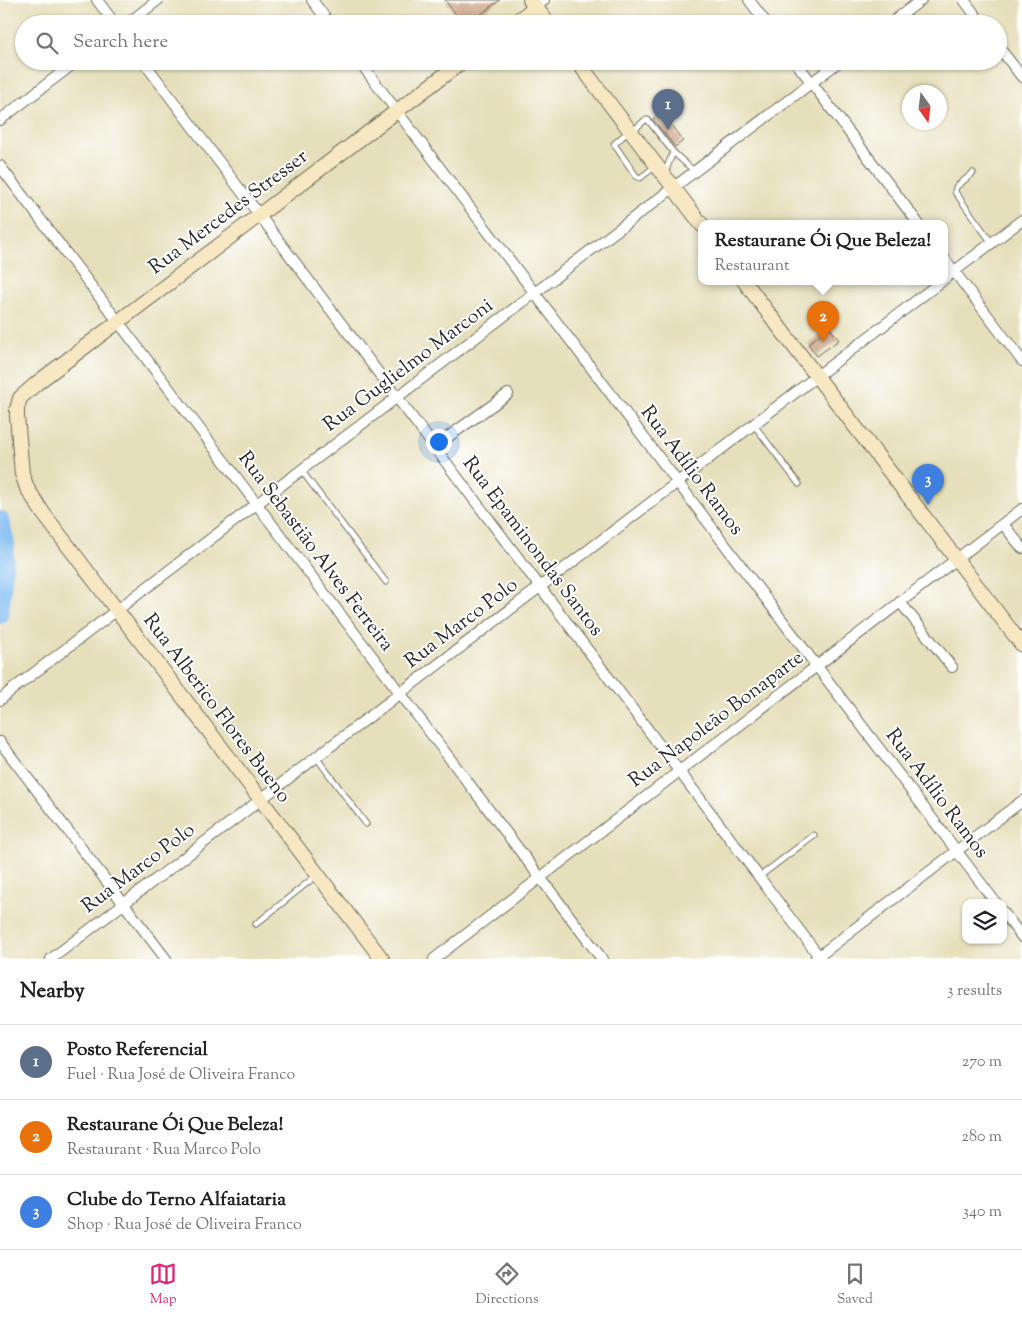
<!DOCTYPE html>
<meta charset="utf-8">
<style>
:root{--surface:#fff;--page:#f2f2f2;--text:#202124;--muted:#757577;--line:#e0e0e0;--accent:#db2777}
body{margin:0;font-family:"Sorts Mill Goudy",serif;background:var(--page);color:var(--text)}
.controls{position:absolute;right:15px;bottom:15px;display:grid;overflow:hidden;border-radius:10px;box-shadow:0 1px 4px #0004}
.controls button{width:45px;height:45px;display:grid;place-items:center;padding:0;border:0;border-bottom:1px solid var(--line);background:var(--surface);color:var(--text);font:25px sans-serif}
.compass{position:absolute;left:902px;top:85px;width:45px;height:45px;border-radius:50%;background:var(--surface);box-shadow:0 1px 4px #0004;rotate:166deg}
.you{position:absolute;left:438px;top:441px;width:18px;height:18px;margin:-12px;border:4px solid #fff;border-radius:50%;background:#1a73e8;box-shadow:0 0 0 8px #1a73e833}
.badge{display:grid;place-items:center;width:32px;height:32px;border-radius:50%;background:var(--accent);color:#fff;font-size:16px;font-weight:700}
.pin{position:absolute;translate:-50% -41px;filter:drop-shadow(0 1px 2px #0008)}
.pin::after{content:'';position:absolute;top:26px;width:18px;height:15px;background:inherit;clip-path:polygon(0 0,100% 0,50% 100%)}
.popup{position:absolute;left:698px;top:220px;width:250px;height:65px;box-sizing:border-box;display:grid;place-content:center;border-radius:10px;background:var(--surface);filter:drop-shadow(0 1px 4px #0005);font-size:16px;white-space:nowrap;color:var(--muted)}
.popup b{font-size:19px;color:var(--text)}
.popup::after{content:'';position:absolute;left:50%;top:100%;margin-left:-10px;border:10px solid transparent;border-top-color:var(--surface)}
.list{margin:0;padding:0;list-style:none}
h2{display:flex;justify-content:space-between;align-items:center;height:65px;margin:0;padding:0 20px;font-size:21px}
h2 small{font-size:16px;font-weight:400;color:var(--muted)}
.list li{display:grid;grid-template-columns:32px 1fr auto;gap:15px;align-items:center;box-sizing:border-box;height:75px;padding:0 20px;border-top:1px solid var(--line)}
.list b{display:block;font-size:19px;white-space:nowrap}
.list p{margin:0;font-size:16px;white-space:nowrap;color:var(--muted)}
.list em{font-size:16px;font-style:normal;color:var(--muted)}
.icon{flex:none;width:28px;height:28px;fill:none;stroke:currentColor;stroke-width:2;stroke-linecap:round;stroke-linejoin:round}
.map{position:relative;flex:none;width:1022px;height:959px;overflow:hidden}
.search{position:absolute;background:var(--surface);box-shadow:0 1px 4px #0004;left:15px;right:15px;top:15px;height:55px;display:flex;align-items:center;gap:12px;box-sizing:border-box;padding:0 18px;border-radius:28px;color:var(--muted);font-size:19px}
.sheet{height:290px;background:var(--surface)}
nav{display:flex;justify-content:space-around;align-items:center;box-sizing:border-box;height:70px;border-top:1px solid var(--line);background:var(--surface);font-size:14px;color:var(--muted)}
nav a{display:grid;justify-items:center;gap:2px}
nav .on{color:var(--accent)}
.map>svg:first-child{display:block}
.lines{fill:none;stroke-linecap:round;stroke-linejoin:round}
.river{stroke:#80bbf2;stroke-width:18}
.building{fill:#c99f7e}
.lane-casing{stroke:#6c6a5d;stroke-width:7}
.street-casing{stroke:#6c6a5d;stroke-width:12}
.secondary-casing{stroke:#6c6a5d;stroke-width:16}
.lane{stroke:#fff;stroke-width:5}
.street{stroke:#fff;stroke-width:10}
.secondary{stroke:#f7e8c3;stroke-width:14}
.labels{text-anchor:middle;dominant-baseline:central;stroke-width:4;stroke-linejoin:round;paint-order:stroke}
.street-label{font-size:20px;fill:#2b2b2b;stroke:#fff}
</style>
<div class="map">
<svg width="1022" height="959" viewBox="0 0 1022 959">
<rect width="100%" height="100%" fill="#fff"/>
<filter id="ink" filterUnits="userSpaceOnUse"><feTurbulence type="fractalNoise" baseFrequency=".02" numOctaves="2"/><feDisplacementMap in="SourceGraphic" scale="10" xChannelSelector="R" yChannelSelector="G"/><feConvolveMatrix kernelMatrix="1 2 1 2 8 2 1 2 1" color-interpolation-filters="sRGB"/></filter>
<filter id="wash" filterUnits="userSpaceOnUse"><feTurbulence type="fractalNoise" baseFrequency=".0096" numOctaves="4" result="noise"/><feDisplacementMap in="SourceGraphic" scale="20" xChannelSelector="R" yChannelSelector="G"/><feGaussianBlur stdDeviation="1.12" result="paint"/><feColorMatrix in="noise" values="0 0 0 0 0 0 0 0 0 0 0 0 0 0 0 0 0 1.4 0 .05"/><feComposite in="paint" operator="in"/></filter>
<g filter="url(#wash)">
<rect width="100%" height="100%" fill="#e6dfbb"/>
<g class="lines">
<polyline class="river" points="0,520 6,543 0,615"/>
</g>
<g id="blocks">
<g class="building">
<polygon points="445,0 500,0 468,24 463,24"/>
<polygon points="662,113 683,141 675,147 653,119"/>
<polygon points="829,327 839,340 817,356 808,344"/>
</g>
</g>
</g>
<g filter="url(#ink)">
<use href="#blocks" fill-opacity="0" stroke="#6c6a5d" stroke-width="1"/>
<g class="lines">
<defs>
<g id="lane">
<polyline points="629,131 614,144 636,176 640,178 656,166"/>
<polyline points="632,132 645,120 648,120 673,152 665,173"/>
<polyline points="673,152 694,171"/>
<polyline points="973,173 956,187 955,192 992,243"/>
<polyline points="754,425 799,484"/>
<polyline points="301,470 386,582"/>
<polyline points="316,757 366,824"/>
<polyline points="759,877 814,835"/>
<polyline points="256,924 317,875"/>
</g>
<g id="street">
<polyline points="97,0 115,24"/>
<polyline points="312,0 330,24"/>
<polyline points="749,0 767,24"/>
<polyline points="964,0 982,24"/>
<polyline points="536,7 544,0"/>
<polyline points="127,24 158,0"/>
<polyline points="890,24 921,0"/>
<polyline points="998,46 1022,77"/>
<polyline points="143,61 821,959"/>
<polyline points="359,61 996,903"/>
<polyline points="795,61 918,223"/>
<polyline points="0,120 77,61"/>
<polyline points="0,166 602,959"/>
<polyline points="944,258 1022,361"/>
<polyline points="944,279 1022,220"/>
<polyline points="434,447 508,394"/>
<polyline points="1003,524 1022,548"/>
<polyline points="900,602 952,667"/>
<polyline points="0,700 13,689 840,61"/>
<polyline points="0,742 166,959"/>
<polyline points="1003,912 1022,937"/>
<polyline points="51,959 942,281"/>
<polyline points="434,959 1022,509"/>
<polyline points="815,959 1022,801"/>
</g>
<g id="secondary">
<polyline points="530,0 549,24"/>
<polyline points="513,24 536,7"/>
<polyline points="577,61 702,225"/>
<polyline points="744,281 1022,645"/>
<polyline points="382,959 43,513 27,488 22,474 17,416 17,409 20,398 37,383 463,61"/>
</g>
</defs>
<use href="#lane" class="lane-casing"/>
<use href="#street" class="street-casing"/>
<use href="#secondary" class="secondary-casing"/>
<use href="#lane" class="lane"/>
<use href="#street" class="street"/>
<use href="#secondary" class="secondary"/>
</g>
</g>
<g class="labels">
<g class="street-label">
<text transform="translate(229 213) rotate(-37)">Rua Mercedes Stresser</text>
<text transform="translate(409 366) rotate(-37)">Rua Guglielmo Marconi</text>
<text transform="translate(691 471) rotate(53)">Rua Adílio Ramos</text>
<text transform="translate(532 547) rotate(53)">Rua Epaminondas Santos</text>
<text transform="translate(315 552) rotate(53)">Rua Sebastião Alves Ferreira</text>
<text transform="translate(462 624) rotate(-37)">Rua Marco Polo</text>
<text transform="translate(216 709) rotate(53)">Rua Alberico Flores Bueno</text>
<text transform="translate(717 720) rotate(-37)">Rua Napoleão Bonaparte</text>
<text transform="translate(936 794) rotate(53)">Rua Adílio Ramos</text>
<text transform="translate(139 869) rotate(-37)">Rua Marco Polo</text>
</g>
</g>
</svg>
<div class="controls">
<button><svg class="icon" aria-label="layers" viewBox="0 0 24 24"><path d="M12 4l9 5-9 5-9-5zM3 14l9 5 9-5"/></svg></button>
</div>
<svg class="compass" viewBox="-18 -18 36 36"><path d="M0-13l5 13h-10z" fill="#e53935"/><path d="M0 13l5-13h-10z" fill="#757577"/></svg>
<div class="you"></div>
<div class="pin badge" style="left:668px;top:130px;background:#5c6f8a">1</div>
<div class="pin badge" style="left:823px;top:342px;background:#e8710a">2</div>
<div class="popup"><b>Restaurane Ói Que Beleza!</b>Restaurant</div>
<div class="pin badge" style="left:928px;top:505px;background:#3f7fe0">3</div>
<div class="search"><svg class="icon" aria-label="search" viewBox="0 0 24 24"><circle cx="10" cy="10" r="6"/><path d="M15 15l6 6"/></svg>Search here</div>
</div>
<section class="sheet">
<h2>Nearby<small>3 results</small></h2>
<ul class="list">
<li><span class="badge" style="background:#5c6f8a">1</span><div><b>Posto Referencial</b><p>Fuel · Rua José de Oliveira Franco</p></div><em>270 m</em></li>
<li><span class="badge" style="background:#e8710a">2</span><div><b>Restaurane Ói Que Beleza!</b><p>Restaurant · Rua Marco Polo</p></div><em>280 m</em></li>
<li><span class="badge" style="background:#3f7fe0">3</span><div><b>Clube do Terno Alfaiataria</b><p>Shop · Rua José de Oliveira Franco</p></div><em>340 m</em></li>
</ul>
</section>
<nav>
<a class="on"><svg class="icon" aria-label="map" viewBox="0 0 24 24"><path d="M3 6l6-2 6 2 6-2v14l-6 2-6-2-6 2zM9 4v14M15 6v14"/></svg>Map</a>
<a><svg class="icon" aria-label="directions" viewBox="0 0 24 24"><path d="M12 3l9 9-9 9-9-9zM9 14v-3h6M13 9l2 2-2 2"/></svg>Directions</a>
<a><svg class="icon" aria-label="saved" viewBox="0 0 24 24"><path d="M7 4h10v16l-5-4-5 4z"/></svg>Saved</a>
</nav>
